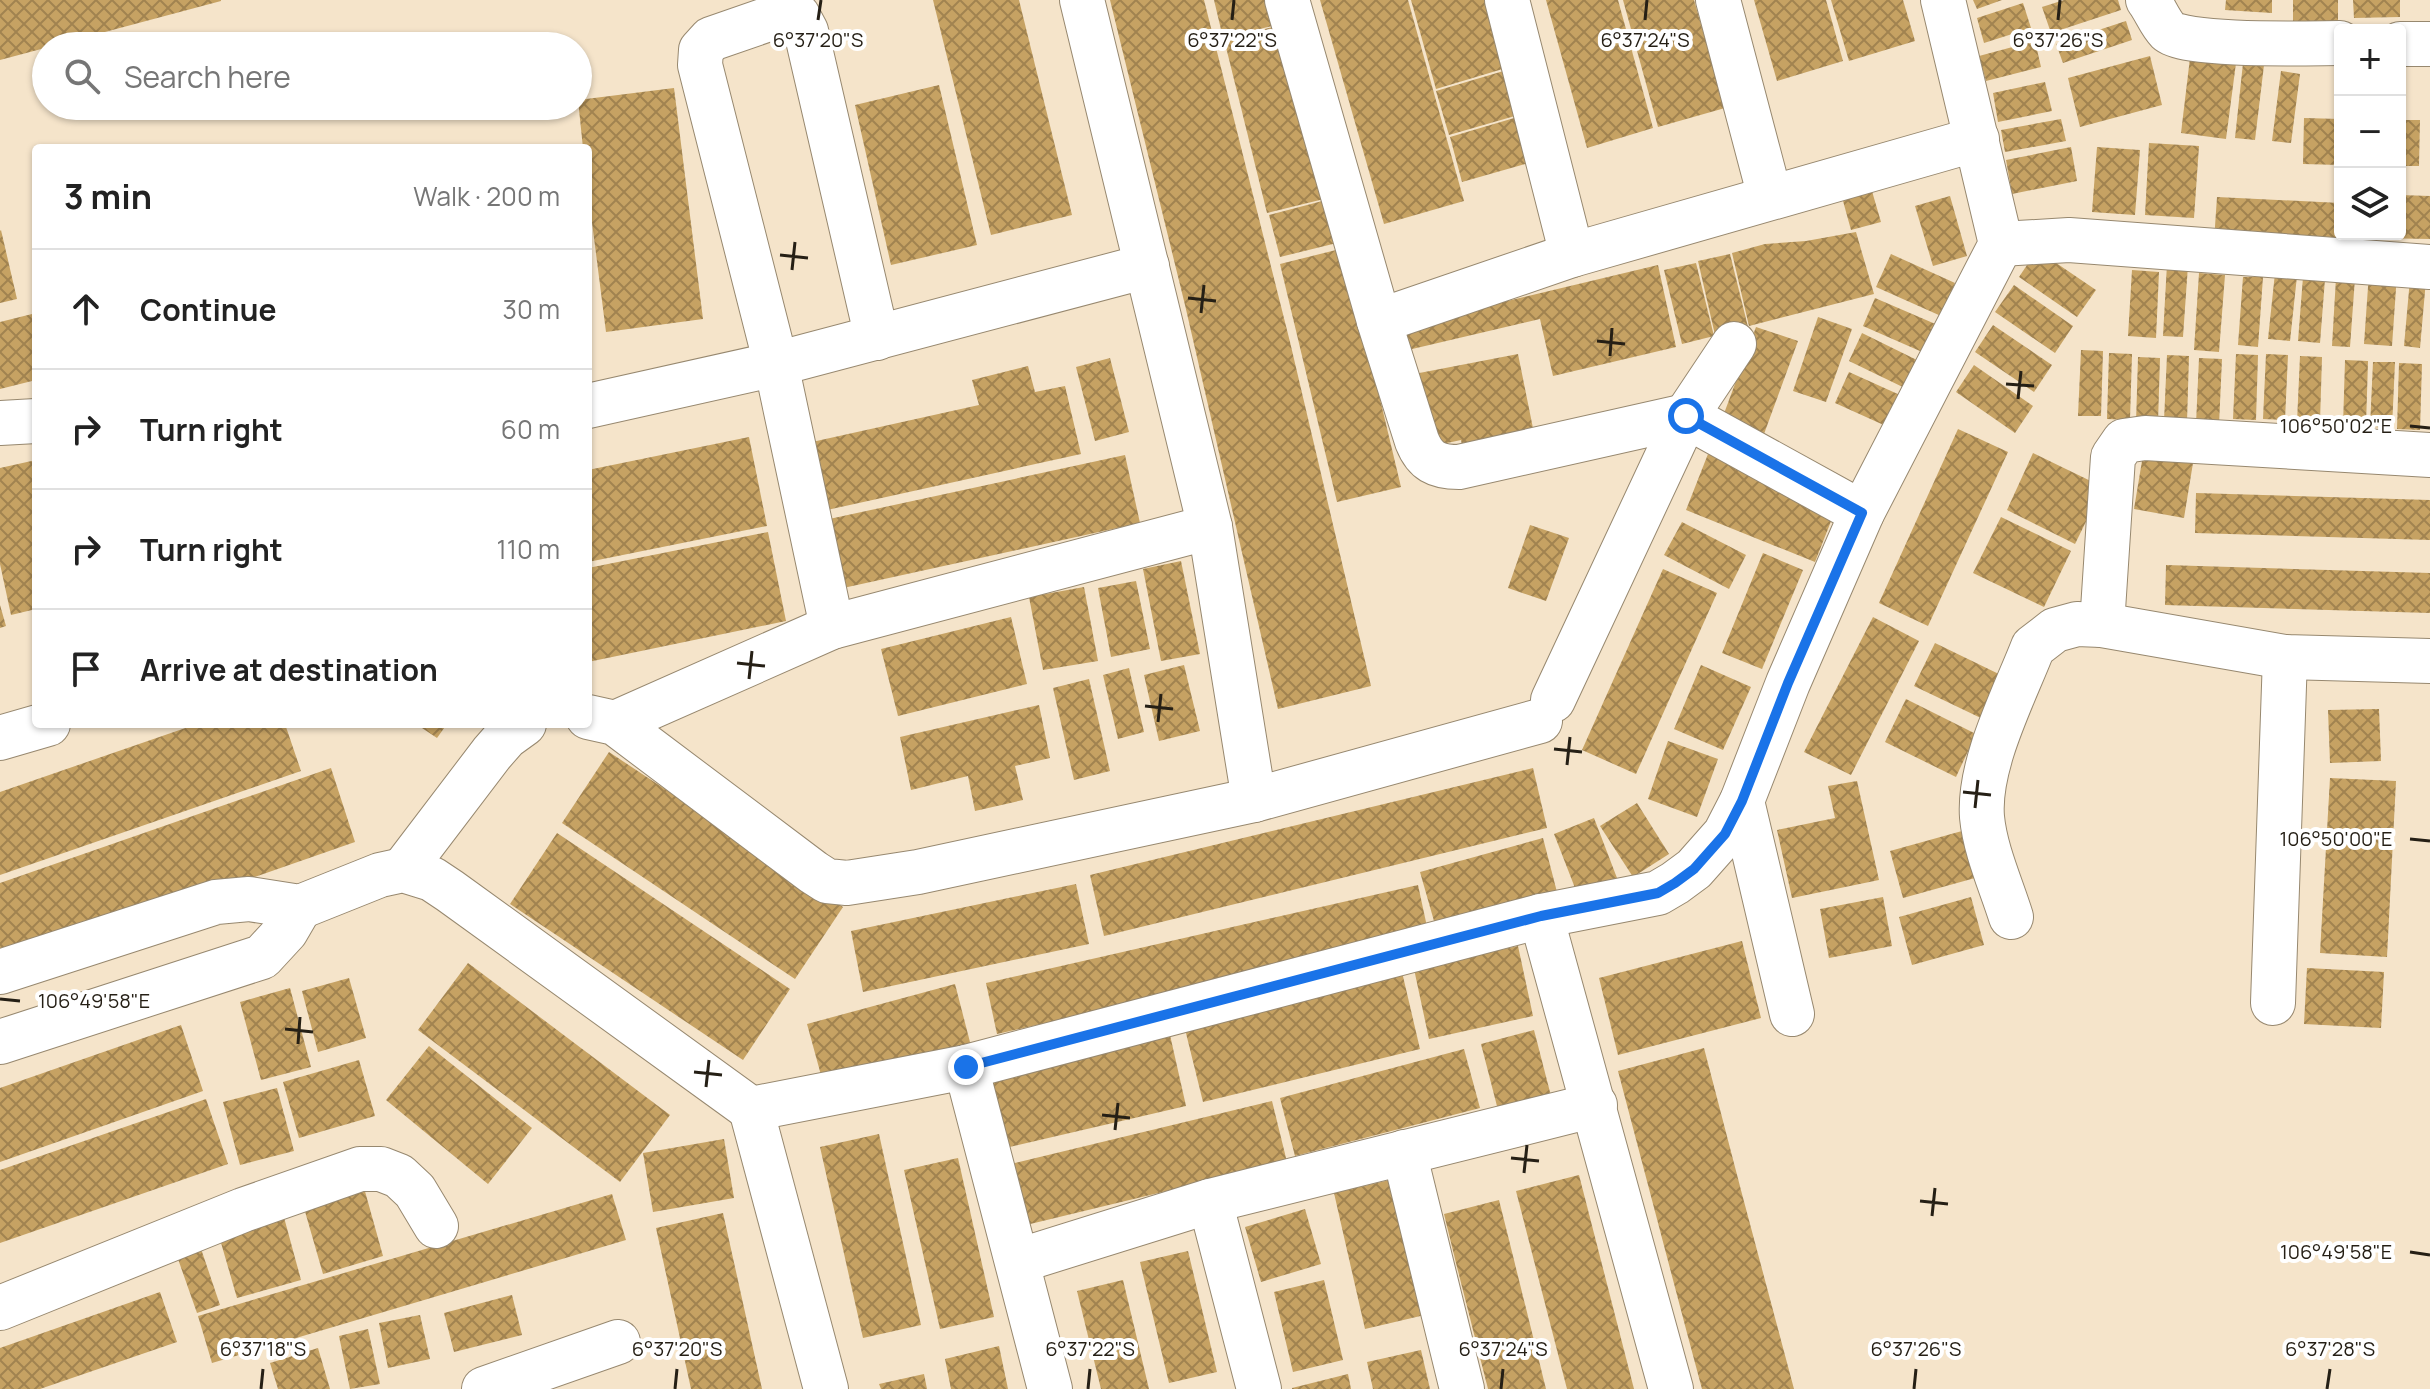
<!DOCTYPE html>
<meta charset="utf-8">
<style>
:root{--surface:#fff;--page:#f6f6f6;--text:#222;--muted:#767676;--line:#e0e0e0}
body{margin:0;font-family:Manrope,sans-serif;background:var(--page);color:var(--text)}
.controls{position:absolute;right:24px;top:24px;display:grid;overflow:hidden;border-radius:8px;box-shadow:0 2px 6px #0004}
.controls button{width:72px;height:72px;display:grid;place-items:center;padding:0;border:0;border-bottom:2px solid var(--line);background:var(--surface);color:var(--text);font:40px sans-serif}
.stop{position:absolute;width:24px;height:24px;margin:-18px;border:6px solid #1a73e8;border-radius:50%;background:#fff}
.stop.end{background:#1a73e8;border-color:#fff;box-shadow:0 2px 8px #0008}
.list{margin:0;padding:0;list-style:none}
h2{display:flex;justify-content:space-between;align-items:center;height:104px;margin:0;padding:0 32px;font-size:34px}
h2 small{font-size:26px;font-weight:400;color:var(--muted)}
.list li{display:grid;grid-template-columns:52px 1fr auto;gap:24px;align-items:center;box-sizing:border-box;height:120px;padding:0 32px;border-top:2px solid var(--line)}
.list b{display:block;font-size:30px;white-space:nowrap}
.list em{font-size:26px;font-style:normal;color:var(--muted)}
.icon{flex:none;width:44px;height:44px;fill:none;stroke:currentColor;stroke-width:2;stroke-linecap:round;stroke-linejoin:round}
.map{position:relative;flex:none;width:2430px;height:1389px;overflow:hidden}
.search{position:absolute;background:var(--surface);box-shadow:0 2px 6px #0004;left:32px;top:32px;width:560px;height:88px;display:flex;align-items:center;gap:20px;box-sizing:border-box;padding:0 28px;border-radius:44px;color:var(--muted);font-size:30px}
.panel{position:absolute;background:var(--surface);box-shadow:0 2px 6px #0004;left:32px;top:144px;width:560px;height:584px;border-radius:8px}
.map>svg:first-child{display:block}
.building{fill:url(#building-cross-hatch)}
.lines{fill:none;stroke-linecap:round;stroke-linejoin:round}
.minor-casing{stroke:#97886f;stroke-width:46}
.minor{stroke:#fff;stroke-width:44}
.route{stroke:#1a73e8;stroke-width:10}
.ticks{fill:none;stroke:#251f15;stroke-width:3}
.ticks-label{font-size:20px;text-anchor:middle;fill:#251f15;stroke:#fff;stroke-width:8;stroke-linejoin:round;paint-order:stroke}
</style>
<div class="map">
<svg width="2430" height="1389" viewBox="0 0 2430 1389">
<defs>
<pattern id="building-cross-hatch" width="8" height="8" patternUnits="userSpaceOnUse" patternTransform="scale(2)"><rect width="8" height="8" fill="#c6a263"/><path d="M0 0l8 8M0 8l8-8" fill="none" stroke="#a18350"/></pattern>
</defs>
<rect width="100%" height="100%" fill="#f5e4ca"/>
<g class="building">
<polygon points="0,0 221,0 221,1 0,60"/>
<polygon points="933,0 1019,0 1072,215 991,235"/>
<polygon points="1110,0 1204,0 1290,342 1371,686 1278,709 1185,305"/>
<polygon points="1214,0 1278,0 1284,23 1223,38"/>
<polygon points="1320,0 1408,0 1464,201 1384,224"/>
<polygon points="1411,0 1498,0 1516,65 1436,89"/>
<polygon points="1546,0 1618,0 1653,128 1587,148"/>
<polygon points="1623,0 1694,0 1725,108 1658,127"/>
<polygon points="1754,0 1826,0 1843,61 1777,81"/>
<polygon points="1831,0 1903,0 1915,41 1849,61"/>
<polygon points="1973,0 2002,0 1977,9"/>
<polygon points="2064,0 2118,0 2121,10 2051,33 2042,7"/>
<polygon points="2226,0 2272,0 2272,13 2225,10"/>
<polygon points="2293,0 2338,0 2338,21 2293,22"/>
<polygon points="2353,0 2400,0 2400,17 2354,18"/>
<polygon points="2023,3 2031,28 1984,43 1977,18"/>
<polygon points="2126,21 2132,40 2063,63 2056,44"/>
<polygon points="1285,24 1328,198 1267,213 1224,39"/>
<polygon points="2035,41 2041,67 1986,81 1979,56"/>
<polygon points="2150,56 2162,105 2080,127 2068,78"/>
<polygon points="2190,58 2236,63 2226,139 2181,133"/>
<polygon points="2243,63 2264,65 2255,140 2235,138"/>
<polygon points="1517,67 1529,112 1449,135 1436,91"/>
<polygon points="2281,71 2300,74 2291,143 2272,141"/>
<polygon points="2045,82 2052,111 1998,122 1993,93"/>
<polygon points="939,85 977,245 891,265 855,105"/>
<polygon points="674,88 703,319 606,332 588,191 588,148 583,148 578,100"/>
<polygon points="1531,113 1543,159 1462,182 1450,137"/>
<polygon points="2304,118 2340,119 2340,165 2303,164"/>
<polygon points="2061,119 2066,141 2005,152 2001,130"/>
<polygon points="2400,120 2420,120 2419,166 2400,166"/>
<polygon points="2149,143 2199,146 2194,218 2145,215"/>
<polygon points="2071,147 2077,181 2012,194 2006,160"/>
<polygon points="2097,147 2140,150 2135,215 2092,212"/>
<polygon points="1869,181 1881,222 1851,230 1840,190"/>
<polygon points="2400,195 2430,196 2430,239 2372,238 2372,234 2400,234"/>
<polygon points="1950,196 1967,256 1933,266 1915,206"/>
<polygon points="2217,197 2340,203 2340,234 2345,234 2344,248 2214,241"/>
<polygon points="1330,199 1341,242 1280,257 1269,215"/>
<polygon points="1,230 17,299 0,303 0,231"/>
<polygon points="1856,232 1874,294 1749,326 1732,253 1765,244 1806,241"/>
<polygon points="1344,248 1401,487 1337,502 1280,264"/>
<polygon points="2037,250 2096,290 2077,317 2019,277"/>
<polygon points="1730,254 1748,327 1715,335 1698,261"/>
<polygon points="1891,254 1955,283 1941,316 1876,287"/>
<polygon points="1696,263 1714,336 1682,344 1664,270"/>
<polygon points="2167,264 2188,265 2183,337 2163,336"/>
<polygon points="1658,265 1676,347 1553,376 1540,319 1408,350 1403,326"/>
<polygon points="2132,270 2159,272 2156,338 2128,336"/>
<polygon points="2199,273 2225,275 2219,352 2194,350"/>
<polygon points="2275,273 2297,276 2290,341 2268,339"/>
<polygon points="2369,273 2397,274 2392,346 2364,344"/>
<polygon points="2243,277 2263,277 2258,347 2238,345"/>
<polygon points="2303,277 2325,279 2320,343 2298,341"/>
<polygon points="2336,278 2355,278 2350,347 2332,346"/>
<polygon points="2410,279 2426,280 2420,348 2404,346"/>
<polygon points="2014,285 2073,326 2055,353 1995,312"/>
<polygon points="1875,298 1940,326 1929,355 1863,326"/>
<polygon points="32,314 36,329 36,380 0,389 0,322"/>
<polygon points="1818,317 1852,329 1826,402 1793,391"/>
<polygon points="1993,325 2052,365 2034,392 1975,352"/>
<polygon points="1756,327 1798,341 1764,434 1722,419"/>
<polygon points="1862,333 1927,365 1913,392 1849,361"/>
<polygon points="2081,350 2103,351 2101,416 2078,416"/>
<polygon points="2109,353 2132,354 2130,420 2107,419"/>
<polygon points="1518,354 1536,443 1464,458 1461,440 1424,448 1409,375"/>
<polygon points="2236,354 2258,355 2256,420 2233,419"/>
<polygon points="2266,354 2288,355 2285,420 2263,419"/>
<polygon points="2167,355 2189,356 2187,422 2164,421"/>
<polygon points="2300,356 2322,357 2320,422 2297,422"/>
<polygon points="2138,357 2160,358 2158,423 2136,423"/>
<polygon points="1110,358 1129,432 1095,441 1076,367"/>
<polygon points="2199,358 2222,359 2219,425 2196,424"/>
<polygon points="2345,360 2368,361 2366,426 2343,426"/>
<polygon points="2373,362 2395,362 2392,428 2370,427"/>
<polygon points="2399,363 2422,364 2420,430 2397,429"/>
<polygon points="1974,365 2033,406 2015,433 1956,392"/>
<polygon points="1028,366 1035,392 1065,386 1081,454 827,510 812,442 979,405 972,380"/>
<polygon points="1849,372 1911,400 1897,431 1835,403"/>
<polygon points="1958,429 2008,452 1928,626 1879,603"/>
<polygon points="749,437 767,526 588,562 588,470"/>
<polygon points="2033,453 2103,487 2075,544 2007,510"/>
<polygon points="1708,454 1837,506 1815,562 1686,510"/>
<polygon points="1125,455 1140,523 834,590 820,521"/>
<polygon points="2143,455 2193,463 2184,518 2134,509"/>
<polygon points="36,460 36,609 11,615 0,564 0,468"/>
<polygon points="2196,493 2430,500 2430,540 2195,533"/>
<polygon points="2001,517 2071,551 2044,607 1973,573"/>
<polygon points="1682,522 1746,555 1729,589 1664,555"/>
<polygon points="1530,525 1569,538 1546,601 1508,588"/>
<polygon points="768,532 786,621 588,662 588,568"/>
<polygon points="1763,553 1803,570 1762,669 1722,653"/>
<polygon points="1181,561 1200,654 1161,661 1143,569"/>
<polygon points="2166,565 2430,573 2430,613 2165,605"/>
<polygon points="1663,569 1717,593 1636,774 1582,750"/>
<polygon points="1136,581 1150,649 1111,657 1098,588"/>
<polygon points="1084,587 1098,661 1043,670 1029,597"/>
<polygon points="0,605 6,626 0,628"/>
<polygon points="1011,617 1027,684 898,716 881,649"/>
<polygon points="1873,617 1919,641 1851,775 1804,752"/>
<polygon points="1935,643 2005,677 1985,720 1914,686"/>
<polygon points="1184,665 1200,731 1159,741 1144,675"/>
<polygon points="1701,665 1751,687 1723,750 1674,729"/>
<polygon points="1129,668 1144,732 1118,739 1103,675"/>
<polygon points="1089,679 1110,771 1074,780 1053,688"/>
<polygon points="1906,699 1976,734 1956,777 1885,742"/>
<polygon points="1039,705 1050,758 1015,766 1023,800 975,811 968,776 911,790 900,737"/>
<polygon points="2379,709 2381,761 2330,763 2328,710"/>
<polygon points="197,724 285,724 301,771 0,875 0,792"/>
<polygon points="416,724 447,724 437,738"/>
<polygon points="1668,741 1718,759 1697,817 1648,799"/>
<polygon points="609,752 843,907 795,979 562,823"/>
<polygon points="331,768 355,842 0,966 0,883"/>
<polygon points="1533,768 1547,828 1104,936 1090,875"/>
<polygon points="2330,778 2396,781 2387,957 2320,953"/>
<polygon points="1857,781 1879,880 1792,898 1777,830 1835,818 1828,786"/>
<polygon points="1637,803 1669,854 1633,877 1600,826"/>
<polygon points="1594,818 1617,878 1577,893 1554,834"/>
<polygon points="1962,831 1975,878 1903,898 1890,851"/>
<polygon points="557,833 790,989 743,1060 510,904"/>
<polygon points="1543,838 1558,896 1436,928 1420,872"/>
<polygon points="1076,884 1089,944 863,992 851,931"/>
<polygon points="1418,885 1429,936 997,1034 986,983"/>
<polygon points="1883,897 1892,946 1829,958 1820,909"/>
<polygon points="1971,897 1984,945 1912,965 1899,917"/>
<polygon points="1742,941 1761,1018 1618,1055 1599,978"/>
<polygon points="1518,946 1533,1016 1429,1039 1414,969"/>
<polygon points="468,963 670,1115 620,1182 418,1030"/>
<polygon points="2307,968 2384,972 2381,1028 2304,1024"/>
<polygon points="1402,972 1420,1049 1203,1102 1184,1025"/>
<polygon points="349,978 366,1038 318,1052 302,991"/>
<polygon points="955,984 971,1046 824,1086 807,1024"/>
<polygon points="290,988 311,1067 261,1080 240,1002"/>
<polygon points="181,1025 203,1091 0,1162 0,1088"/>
<polygon points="1534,1030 1551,1096 1498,1110 1481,1044"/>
<polygon points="1170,1035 1186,1106 997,1150 981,1078"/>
<polygon points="429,1046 532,1128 488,1184 386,1100"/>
<polygon points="1704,1048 1742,1194 1794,1389 1702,1389 1687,1333 1618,1071"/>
<polygon points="1464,1049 1480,1108 1295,1156 1280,1098"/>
<polygon points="359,1060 375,1116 299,1138 283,1082"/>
<polygon points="277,1088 294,1151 240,1165 223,1102"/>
<polygon points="206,1099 228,1164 0,1243 0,1170"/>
<polygon points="1272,1101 1287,1162 1022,1226 1007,1165"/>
<polygon points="879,1134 921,1325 863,1338 820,1147"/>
<polygon points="724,1139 734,1198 653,1212 643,1153"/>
<polygon points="958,1158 994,1317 940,1329 904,1170"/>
<polygon points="1579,1175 1634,1389 1567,1389 1516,1191"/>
<polygon points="361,1177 383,1256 323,1274 300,1194"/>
<polygon points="1398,1178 1429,1314 1365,1329 1334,1193"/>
<polygon points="612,1194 626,1240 212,1363 198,1316"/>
<polygon points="1499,1200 1511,1248 1546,1389 1488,1389 1456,1263 1444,1214"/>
<polygon points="1305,1209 1321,1264 1261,1282 1245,1227"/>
<polygon points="282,1210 301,1280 237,1298 217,1229"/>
<polygon points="723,1213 733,1258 762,1389 691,1389 675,1315 656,1228"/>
<polygon points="196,1234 220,1305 197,1313 172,1242"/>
<polygon points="1188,1251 1217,1372 1169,1383 1140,1262"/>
<polygon points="1123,1280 1149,1389 1101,1389 1077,1291"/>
<polygon points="1324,1280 1343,1360 1293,1372 1274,1292"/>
<polygon points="160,1292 177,1342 40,1389 0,1389 0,1348"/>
<polygon points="512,1295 522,1335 454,1352 444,1313"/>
<polygon points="420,1315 430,1359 388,1368 379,1323"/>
<polygon points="368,1329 380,1384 350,1389 339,1336"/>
<polygon points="999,1346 1008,1389 951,1389 945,1359"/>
<polygon points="318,1348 330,1389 278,1389 270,1363"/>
<polygon points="1421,1350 1430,1389 1373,1389 1367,1362"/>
<polygon points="924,1374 927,1389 881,1389 879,1384"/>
<polygon points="1348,1374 1351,1389 1292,1389 1292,1388"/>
</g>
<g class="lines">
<defs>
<g id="minor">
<polyline points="1082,0 1210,527 1254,800"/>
<path d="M1287,0L1379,321L1417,441C1425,461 1436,467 1459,467L1686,416L1862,513"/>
<polyline points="1507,0 1572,255"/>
<polyline points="1718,0 1770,197"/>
<path d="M2148,0C2155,9 2160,23 2168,31C2185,47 2311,43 2340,43"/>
<polyline points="2400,44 2430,44"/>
<polyline points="2001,244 2069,240 2430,267"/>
<polyline points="1379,321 1572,255 1977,139"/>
<polyline points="588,406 776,364 1147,266"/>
<polyline points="0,423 36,421"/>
<polyline points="2102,625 2113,457 2124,441 2145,438 2430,455"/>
<polyline points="832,627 776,364 700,65 701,50 711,39 786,13 798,16 806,31 877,338"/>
<polyline points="1553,700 1686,416 1734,344"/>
<polyline points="588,717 615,723 813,872 827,881 847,883 918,872 1254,800 1540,721"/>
<polyline points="615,723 832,627 1210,527"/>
<polyline points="0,738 48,724"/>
<polyline points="1742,801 1792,1014"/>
<polyline points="403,870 492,753 506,737 524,724"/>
<polyline points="1541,916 1671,1389"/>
<path d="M2011,917C2001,885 1985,850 1982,817C1978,764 2014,696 2033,647L2055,630L2077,624L2102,625L2285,657L2430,661"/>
<polyline points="0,972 216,902 249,899 300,907 380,875 403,870 432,879 450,891 751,1109 966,1067 1541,916 1658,893 1675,883 1694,869 1725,834 1742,801 1788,683 1862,513 2001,244 1943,0"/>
<polyline points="2273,1003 2285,657"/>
<polyline points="0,1042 262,957 286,931 300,907"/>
<polyline points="966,1067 1050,1389"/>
<polyline points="751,1109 826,1389"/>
<polyline points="1404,1152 1462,1389"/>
<polyline points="1210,1201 1259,1389"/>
<polyline points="1018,1261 1210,1201 1595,1105"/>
<polyline points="0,1308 243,1210 360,1169 381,1169 399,1176 415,1191 436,1226"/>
<polyline points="484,1389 618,1342"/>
</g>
</defs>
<use href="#minor" class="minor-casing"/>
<use href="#minor" class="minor"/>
</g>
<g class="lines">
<polyline class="route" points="966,1067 1541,916 1658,893 1675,883 1694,869 1725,834 1742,801 1788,683 1862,513 1686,416"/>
</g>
<path class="ticks" d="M818,20L821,0M1232,20L1234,0M1645,20L1647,0M2058,20L2060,0M780,255L808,258M792,270L795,242M1188,298L1216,301M1201,313L1204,285M1597,341L1625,344M1610,356L1612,328M2006,384L2034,386M2018,399L2021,371M2410,426L2430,428M737,663L765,666M749,679L752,651M1145,706L1173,709M1158,722L1161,694M1554,749L1582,752M1567,765L1570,737M1963,792L1991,795M1975,808L1978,780M2410,839L2430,841M0,999L20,1001M285,1029L313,1032M298,1044L300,1017M694,1072L722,1075M706,1087L709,1060M1102,1115L1130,1118M1115,1130L1118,1103M1511,1158L1539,1161M1524,1173L1527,1145M1920,1201L1948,1204M1932,1216L1935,1188M2410,1252L2430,1255M261,1389L263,1369M675,1389L677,1369M1088,1389L1090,1369M1501,1389L1503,1369M1914,1389L1916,1369M2327,1389L2330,1369"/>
<g class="ticks-label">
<text x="818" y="47">6°37'20"S</text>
<text x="1232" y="47">6°37'22"S</text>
<text x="1645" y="47">6°37'24"S</text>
<text x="2058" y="47">6°37'26"S</text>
<text x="2336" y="433">106°50'02"E</text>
<text x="2336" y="846">106°50'00"E</text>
<text x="94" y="1008">106°49'58"E</text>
<text x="2336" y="1259">106°49'58"E</text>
<text x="263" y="1356">6°37'18"S</text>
<text x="677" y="1356">6°37'20"S</text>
<text x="1090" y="1356">6°37'22"S</text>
<text x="1503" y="1356">6°37'24"S</text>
<text x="1916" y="1356">6°37'26"S</text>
<text x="2330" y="1356">6°37'28"S</text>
</g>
</svg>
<div class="controls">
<button>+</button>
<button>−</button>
<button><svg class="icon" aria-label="layers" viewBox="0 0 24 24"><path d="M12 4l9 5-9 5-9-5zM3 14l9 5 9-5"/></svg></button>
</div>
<div class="stop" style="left:1686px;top:416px"></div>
<div class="stop end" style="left:966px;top:1067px"></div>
<div class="search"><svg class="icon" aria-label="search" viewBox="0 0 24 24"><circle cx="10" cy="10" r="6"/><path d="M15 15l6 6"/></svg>Search here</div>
<section class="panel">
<h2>3 min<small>Walk · 200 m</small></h2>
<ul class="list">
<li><svg class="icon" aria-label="ahead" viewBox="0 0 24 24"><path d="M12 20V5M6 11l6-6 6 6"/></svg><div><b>Continue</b></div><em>30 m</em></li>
<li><svg class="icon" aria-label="right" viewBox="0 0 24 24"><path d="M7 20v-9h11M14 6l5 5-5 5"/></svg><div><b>Turn right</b></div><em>60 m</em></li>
<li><svg class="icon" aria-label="right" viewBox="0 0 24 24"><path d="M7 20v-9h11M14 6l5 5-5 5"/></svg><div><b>Turn right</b></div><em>110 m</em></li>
<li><svg class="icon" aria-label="arrive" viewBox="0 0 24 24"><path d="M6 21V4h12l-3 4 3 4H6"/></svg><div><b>Arrive at destination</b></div></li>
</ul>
</section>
</div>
